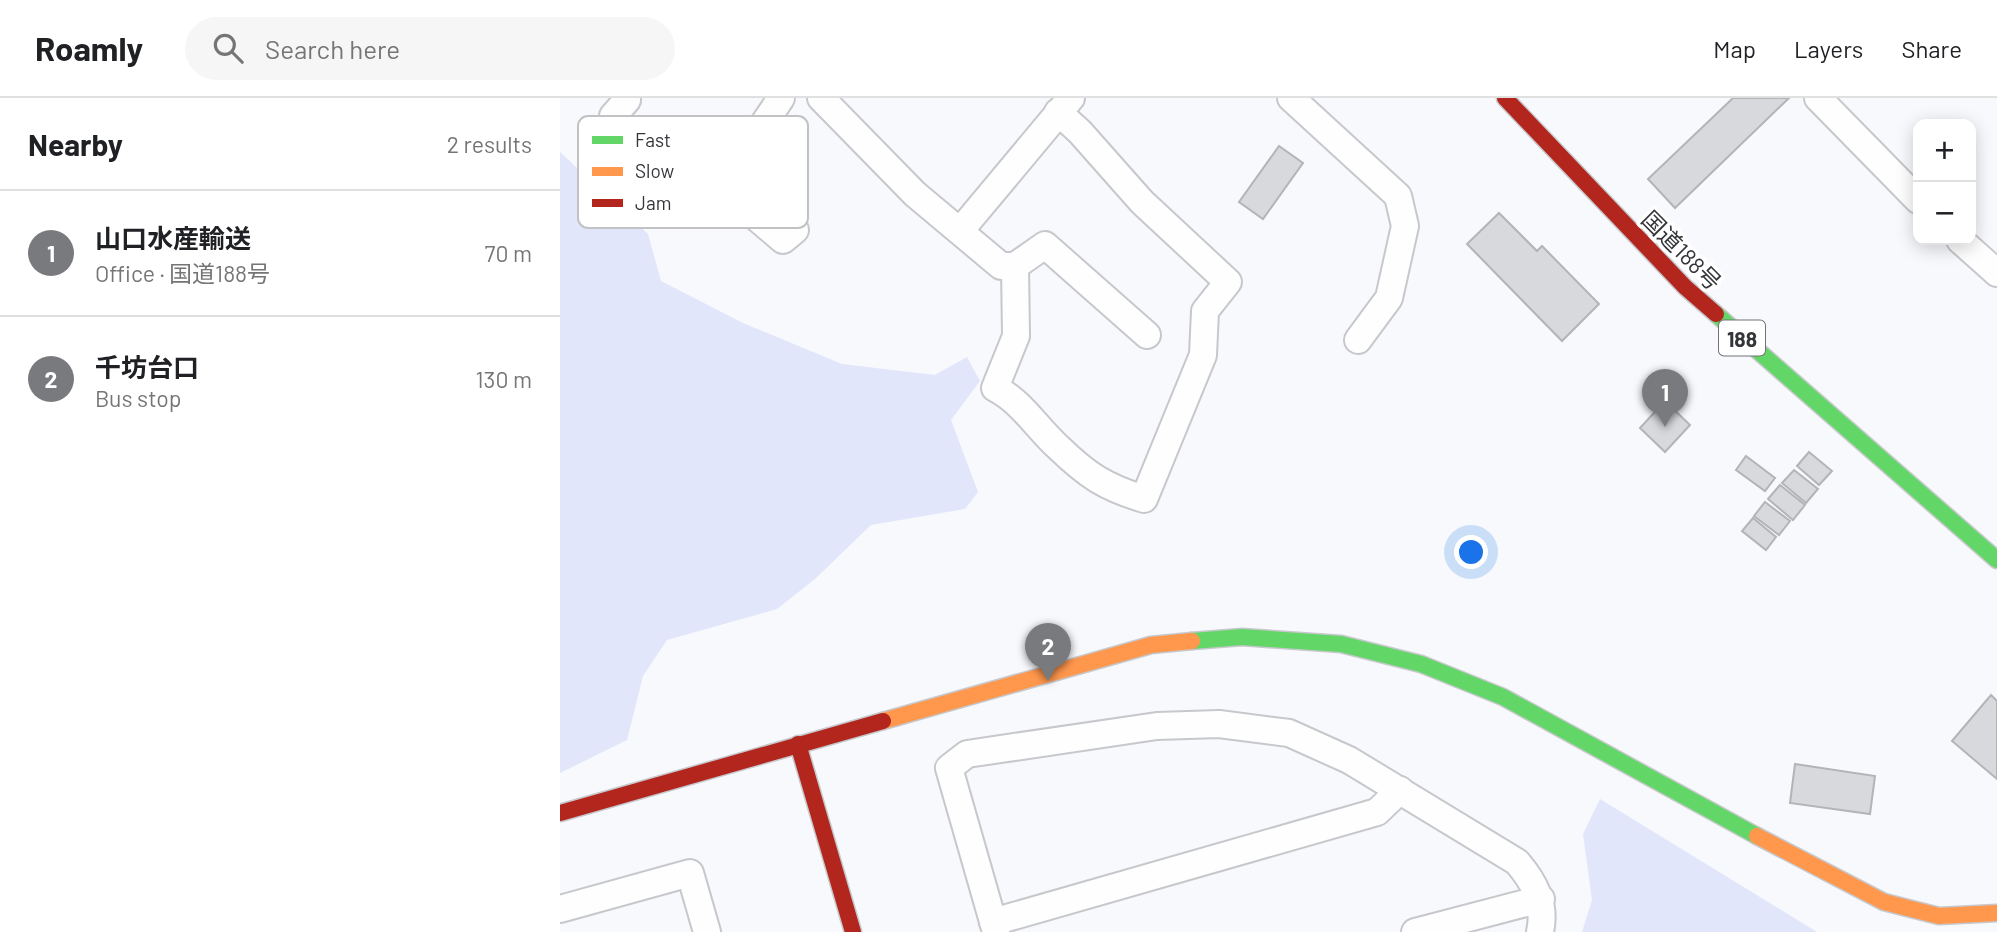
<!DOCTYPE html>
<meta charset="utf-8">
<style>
:root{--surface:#fff;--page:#f6f6f6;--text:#202124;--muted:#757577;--line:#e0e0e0;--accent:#797a7e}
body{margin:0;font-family:Barlow,"Noto Sans JP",sans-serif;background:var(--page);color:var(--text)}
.controls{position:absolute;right:21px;top:21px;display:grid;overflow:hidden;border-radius:14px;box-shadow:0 4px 18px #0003}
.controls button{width:63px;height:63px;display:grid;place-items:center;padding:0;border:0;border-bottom:2px solid var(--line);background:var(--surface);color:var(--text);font:35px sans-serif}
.you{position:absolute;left:912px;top:455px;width:24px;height:24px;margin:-18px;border:5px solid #fff;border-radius:50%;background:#1a73e8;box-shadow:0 0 0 10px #1a73e833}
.badge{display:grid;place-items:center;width:46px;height:46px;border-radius:50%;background:var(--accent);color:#fff;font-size:23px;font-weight:700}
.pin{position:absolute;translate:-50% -58px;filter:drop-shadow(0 2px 4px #0008)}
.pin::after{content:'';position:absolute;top:37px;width:24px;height:21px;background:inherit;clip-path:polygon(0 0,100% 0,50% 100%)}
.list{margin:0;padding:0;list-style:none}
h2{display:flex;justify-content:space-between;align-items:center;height:91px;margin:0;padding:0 28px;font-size:30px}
h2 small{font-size:23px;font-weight:400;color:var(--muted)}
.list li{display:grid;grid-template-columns:46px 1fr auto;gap:21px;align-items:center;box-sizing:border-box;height:126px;padding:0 28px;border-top:2px solid var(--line)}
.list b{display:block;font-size:26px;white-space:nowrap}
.list p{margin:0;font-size:23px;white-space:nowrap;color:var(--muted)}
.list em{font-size:23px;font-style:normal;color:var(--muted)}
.icon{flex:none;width:38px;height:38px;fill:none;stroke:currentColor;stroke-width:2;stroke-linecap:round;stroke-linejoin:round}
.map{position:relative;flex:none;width:1437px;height:834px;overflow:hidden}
header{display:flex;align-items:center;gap:42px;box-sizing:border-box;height:98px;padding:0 35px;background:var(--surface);border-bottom:2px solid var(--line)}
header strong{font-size:33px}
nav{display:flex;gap:38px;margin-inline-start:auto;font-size:24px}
.search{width:490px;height:63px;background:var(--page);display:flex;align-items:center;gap:18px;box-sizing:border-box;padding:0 24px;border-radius:38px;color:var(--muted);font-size:26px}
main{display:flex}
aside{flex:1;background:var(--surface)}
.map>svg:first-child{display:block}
.green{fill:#e2e6fb}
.building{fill:#d8d9dc;stroke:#b3b4b8;stroke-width:2}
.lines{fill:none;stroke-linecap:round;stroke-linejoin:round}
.street-casing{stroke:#c7c8cc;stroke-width:30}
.fast-casing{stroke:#c7c8cc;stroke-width:19}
.slow-casing{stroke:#c7c8cc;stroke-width:19}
.jam-casing{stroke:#c7c8cc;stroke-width:19}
.street{stroke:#fefeff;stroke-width:26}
.fast{stroke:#63d668;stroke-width:16}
.slow{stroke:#ff974d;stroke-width:16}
.jam{stroke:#b3261e;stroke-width:16}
.labels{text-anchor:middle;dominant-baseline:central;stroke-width:7;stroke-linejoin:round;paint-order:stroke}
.shield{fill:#fff;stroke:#717274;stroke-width:2}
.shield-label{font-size:21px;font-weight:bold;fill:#343539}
.street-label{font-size:23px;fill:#343539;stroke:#fff}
.key{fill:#fff;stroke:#c2c2c4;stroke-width:2}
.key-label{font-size:19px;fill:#343539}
</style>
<header>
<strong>Roamly</strong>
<div class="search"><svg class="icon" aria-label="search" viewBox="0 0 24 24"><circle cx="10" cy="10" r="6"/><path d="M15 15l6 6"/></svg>Search here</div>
<nav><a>Map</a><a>Layers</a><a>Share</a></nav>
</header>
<main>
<aside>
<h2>Nearby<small>2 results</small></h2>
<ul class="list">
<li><span class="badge">1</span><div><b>山口水産輸送</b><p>Office · 国道188号</p></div><em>70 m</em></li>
<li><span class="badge">2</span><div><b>千坊台口</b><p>Bus stop</p></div><em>130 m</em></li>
</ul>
</aside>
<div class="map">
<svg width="1437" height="834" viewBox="0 0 1437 834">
<rect width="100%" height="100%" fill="#f8f9fd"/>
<g class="green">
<polygon points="0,54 88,136 101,183 183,225 282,266 375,277 407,259 420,283 391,322 418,394 405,411 311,427 255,481 217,511 107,542 83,578 67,642 0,675"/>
<polygon points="1040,701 1257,834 1022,834 1032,802 1023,736"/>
</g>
<g class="building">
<polygon points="1173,0 1229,0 1115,110 1088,81"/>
<polygon points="719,48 743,65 703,121 679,104"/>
<polygon points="939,115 977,153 982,148 1039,206 1002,243 907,146"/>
<polygon points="1105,303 1130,327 1105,354 1080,330"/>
<polygon points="1249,354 1272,373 1259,387 1237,368"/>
<polygon points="1186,358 1215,380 1205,393 1176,372"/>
<polygon points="1234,372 1258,391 1246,405 1222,385"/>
<polygon points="1220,387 1245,407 1233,422 1208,401"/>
<polygon points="1205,404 1230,423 1219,437 1194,418"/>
<polygon points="1193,420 1216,439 1206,452 1182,433"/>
<polygon points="1431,597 1437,603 1437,681 1392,643"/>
<polygon points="1235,666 1315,678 1310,716 1230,705"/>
</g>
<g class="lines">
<defs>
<g id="street">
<polyline points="261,0 355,96 441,168 455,168 485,147 587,237"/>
<polyline points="731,0 838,98 845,128 829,200 798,242"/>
<polyline points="1258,0 1358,102"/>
<path d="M67,2L53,18L137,102C173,73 196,38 221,0"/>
<polyline points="157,86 223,142 235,132"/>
<polyline points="400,133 511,0"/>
<polyline points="1400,142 1437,175"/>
<path d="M455,168L456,238L435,290C462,304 476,329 498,349C528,378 545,389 584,401L643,257L645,213L668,184L582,104L520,34L498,14"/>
<polyline points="0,811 130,775 147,834"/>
<polyline points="433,824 817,714 840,692"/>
<path d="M436,834L389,670L407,656L597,628L659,626L729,635L789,662L957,764C975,785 986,806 980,834"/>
<polyline points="855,834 981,801"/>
</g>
<g id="fast">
<polyline points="1156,216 1437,462"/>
<polyline points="632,543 682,539 781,546 861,566 943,599 1197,738"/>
</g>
<g id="slow">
<polyline points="323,623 591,547 632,543"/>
<polyline points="1197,738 1324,804 1379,818 1437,815"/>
</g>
<g id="jam">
<polyline points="945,0 1125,189 1156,216"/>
<polyline points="238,646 293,834"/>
<polyline points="0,715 323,623"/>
</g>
</defs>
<use href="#street" class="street-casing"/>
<use href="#fast" class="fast-casing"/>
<use href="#slow" class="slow-casing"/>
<use href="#jam" class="jam-casing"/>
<use href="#street" class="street"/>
<use href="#fast" class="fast"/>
<use href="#slow" class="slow"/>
<use href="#jam" class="jam"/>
</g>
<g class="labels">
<rect class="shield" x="1159" y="222.5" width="46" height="35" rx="5"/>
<g class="shield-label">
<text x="1182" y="240">188</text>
</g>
<g class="street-label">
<text transform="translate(1122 152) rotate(45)">国道188号</text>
</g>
</g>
<rect x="18" y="18" width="230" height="112" rx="10" class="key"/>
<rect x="32" y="38" width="31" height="8" fill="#63d668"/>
<rect x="32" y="69" width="31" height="9" fill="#ff974d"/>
<rect x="32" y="101" width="31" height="8" fill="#b3261e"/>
<g class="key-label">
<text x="75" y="49">Fast</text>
<text x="75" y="80">Slow</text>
<text x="75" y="112">Jam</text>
</g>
</svg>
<div class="controls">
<button>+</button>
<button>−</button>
</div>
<div class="you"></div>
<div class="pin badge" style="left:1105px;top:329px">1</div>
<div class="pin badge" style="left:488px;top:583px">2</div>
</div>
</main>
